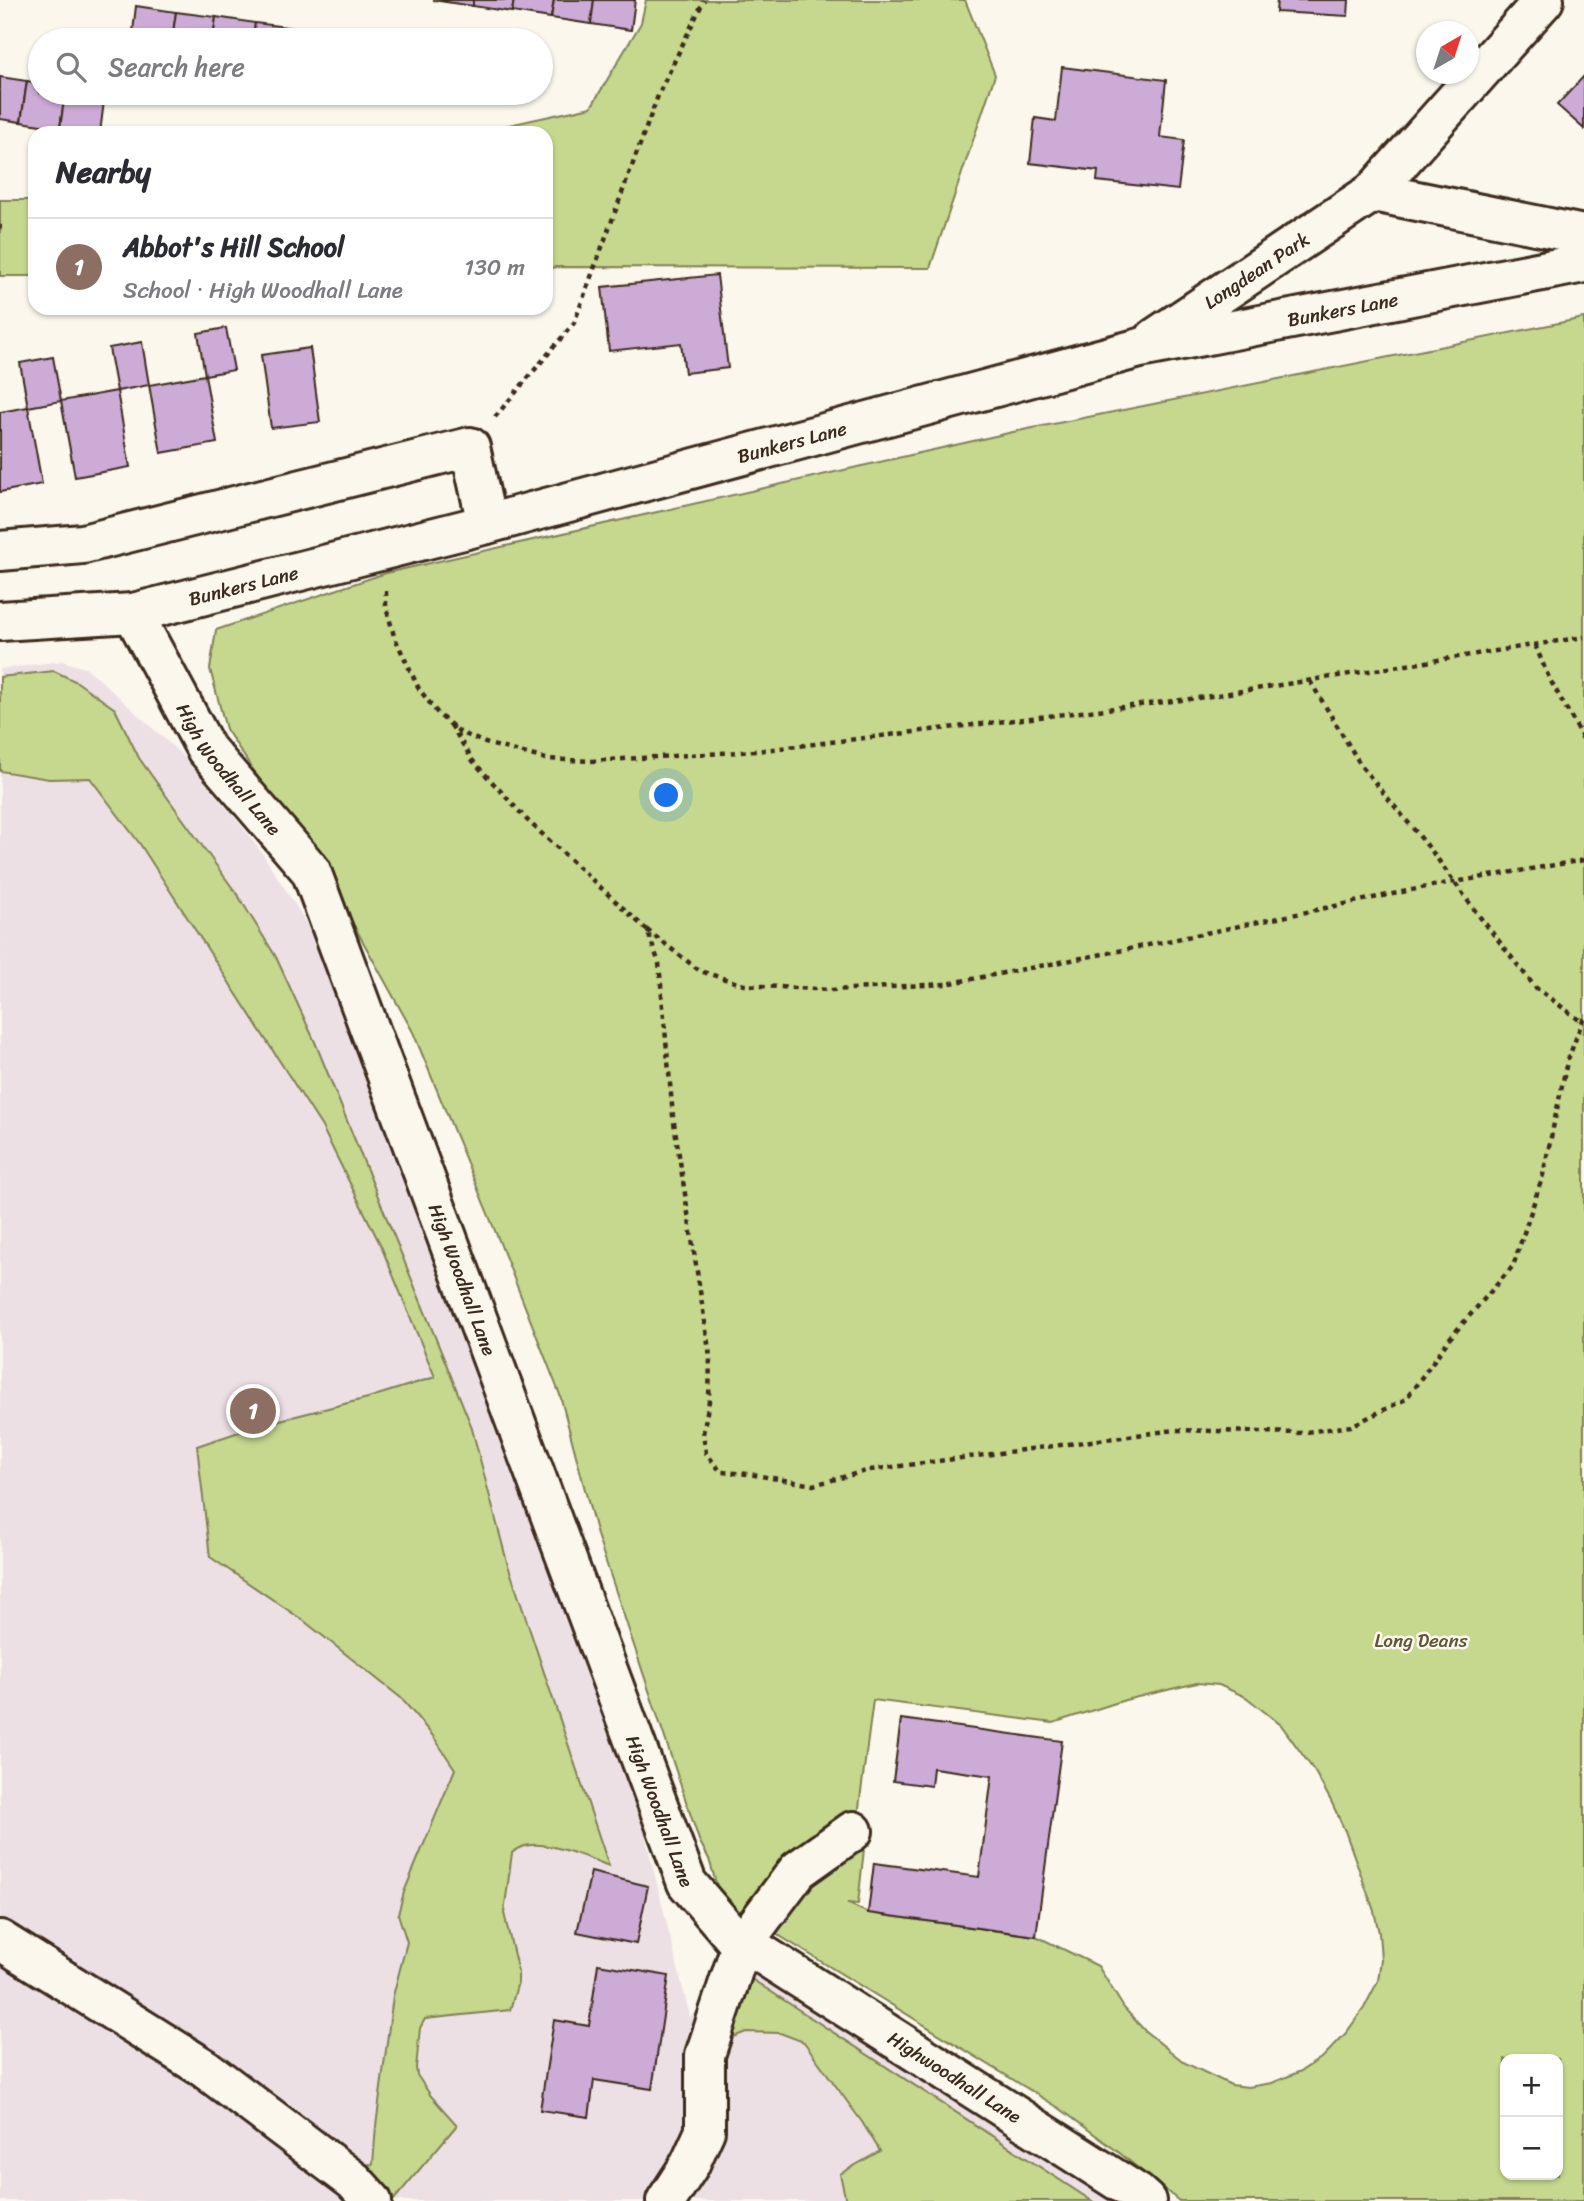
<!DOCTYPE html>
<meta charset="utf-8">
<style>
:root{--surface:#fff;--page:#f2f2f3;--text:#2b2b33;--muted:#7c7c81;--line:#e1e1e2;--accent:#b45309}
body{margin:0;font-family:Sriracha,sans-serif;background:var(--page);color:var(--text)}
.controls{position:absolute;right:21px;bottom:21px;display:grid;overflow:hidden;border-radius:14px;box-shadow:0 2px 5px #0004}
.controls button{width:63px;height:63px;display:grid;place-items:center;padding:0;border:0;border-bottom:2px solid var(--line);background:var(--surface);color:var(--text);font:35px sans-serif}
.compass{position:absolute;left:1416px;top:21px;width:63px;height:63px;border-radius:50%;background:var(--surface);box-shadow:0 2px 5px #0004;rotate:39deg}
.you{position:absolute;left:667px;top:796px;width:24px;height:24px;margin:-18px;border:5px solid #fff;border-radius:50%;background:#1a73e8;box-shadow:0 0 0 10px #1a73e833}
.badge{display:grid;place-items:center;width:46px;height:46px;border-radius:50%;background:var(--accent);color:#fff;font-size:23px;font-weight:700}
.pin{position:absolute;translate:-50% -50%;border:4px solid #fff;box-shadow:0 2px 7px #0006}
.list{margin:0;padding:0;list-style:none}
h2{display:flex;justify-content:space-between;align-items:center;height:91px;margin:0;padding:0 28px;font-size:30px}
h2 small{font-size:23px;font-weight:400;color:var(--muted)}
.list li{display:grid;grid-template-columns:46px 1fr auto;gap:21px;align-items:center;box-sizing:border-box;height:98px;padding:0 28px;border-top:2px solid var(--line)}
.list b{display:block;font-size:26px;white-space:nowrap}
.list p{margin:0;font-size:23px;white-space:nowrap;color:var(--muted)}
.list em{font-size:23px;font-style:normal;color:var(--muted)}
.icon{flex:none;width:38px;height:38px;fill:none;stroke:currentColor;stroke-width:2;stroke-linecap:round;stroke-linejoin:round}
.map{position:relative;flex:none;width:1584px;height:2201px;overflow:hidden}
.search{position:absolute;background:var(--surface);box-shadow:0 2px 5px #0004;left:28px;top:28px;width:525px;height:77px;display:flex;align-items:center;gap:18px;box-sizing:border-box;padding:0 24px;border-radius:38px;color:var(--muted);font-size:26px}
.panel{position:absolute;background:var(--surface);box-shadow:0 2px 5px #0004;left:28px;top:126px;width:525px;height:189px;border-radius:21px}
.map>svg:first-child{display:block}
.built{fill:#ede0e5}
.green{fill:#c5d88e;stroke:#808156;stroke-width:2;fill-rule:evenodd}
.building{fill:#ccabd6;stroke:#3b2a1e;stroke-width:2}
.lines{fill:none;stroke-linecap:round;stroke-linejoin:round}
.minor-casing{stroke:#3b2a1e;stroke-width:44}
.path{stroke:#3b2a1e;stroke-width:4.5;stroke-dasharray:5 5;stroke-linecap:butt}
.minor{stroke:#fbf7ec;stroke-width:38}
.labels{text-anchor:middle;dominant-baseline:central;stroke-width:5;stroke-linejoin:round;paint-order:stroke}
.street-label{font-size:19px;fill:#3b2a1e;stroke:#fbf7ec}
.park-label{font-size:19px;fill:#5e563a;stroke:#fbf7ec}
</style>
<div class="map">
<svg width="1584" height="2201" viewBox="0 0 1584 2201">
<rect width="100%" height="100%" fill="#fbf7ec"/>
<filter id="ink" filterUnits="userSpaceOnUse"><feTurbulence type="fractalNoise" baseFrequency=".0143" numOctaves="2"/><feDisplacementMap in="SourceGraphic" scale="14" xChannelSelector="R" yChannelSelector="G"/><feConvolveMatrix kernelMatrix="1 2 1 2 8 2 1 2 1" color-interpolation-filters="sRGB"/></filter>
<g filter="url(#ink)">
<polygon class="built" points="62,661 88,669 182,755 241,825 264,856 301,914 335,979 632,1783 690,2017 751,1965 1113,2201 0,2201 0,669"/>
<g class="green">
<polygon points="646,0 965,0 995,75 930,268 556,267 546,269 546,133 473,133 591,107 641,23"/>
<rect x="0" y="200" width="35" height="76"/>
<path d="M1584,318V2201H1179L1117,2151L1059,2108L775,1933L811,1884L857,1849H864L858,1904L847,1903L868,1913L1036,1936L1098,1966L1124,2008L1145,2031L1185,2063L1231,2085L1248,2087L1272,2083L1301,2071L1324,2056L1346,2033L1364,2008L1378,1981L1381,1959L1379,1933L1374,1911L1345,1831L1331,1801L1315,1772L1281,1725L1246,1697L1219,1685L1197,1683L1125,1700L1053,1723L873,1700L857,1823L759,1897L729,1927L709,1859L699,1840L597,1535L560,1395L498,1238L413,1032L341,902L226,729L210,669L216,630L386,573L1013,432ZM1505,2059H1558V2175H1505Z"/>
<path d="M54,671L77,682L115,709L139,758L239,897L276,957L315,1042L471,1425L507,1562L609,1866C585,1857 533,1832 512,1853L504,1913L518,1972V1982L510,2010L425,2019L420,2028L416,2068L417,2075L431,2096L457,2125L393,2201H378L358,2165L373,2164L376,2126L393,1996L407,1942L398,1914L404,1892L455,1769L433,1736L401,1698L304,1621L210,1557L197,1446L260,1425L368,1398L435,1377L381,1246L322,1127L140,844L90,778L49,779L0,771V677Z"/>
<polygon points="753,1980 1092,2201 846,2201 840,2174 880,2151 862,2122 804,2042 780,2033 746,2032 721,2042 735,1998 748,1994 745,1983"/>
</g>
<g class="building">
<polygon points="433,0 473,0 473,6"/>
<polygon points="473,0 514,0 512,12 473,6"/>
<polygon points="514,0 554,0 551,18 512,12"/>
<polygon points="554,0 594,0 591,24 551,18"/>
<polygon points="594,0 635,0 631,30 591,24"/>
<polygon points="1277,0 1349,0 1348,16 1276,12"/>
<polygon points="136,6 176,12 172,40 132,40"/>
<polygon points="176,12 216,17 213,40 172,40"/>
<polygon points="216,17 255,23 253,40 213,40"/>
<polygon points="255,23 295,28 293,40 253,40"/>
<polygon points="295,28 334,33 333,40 293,40"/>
<polygon points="334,33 374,39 373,40 333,40"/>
<polygon points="1062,67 1166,80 1160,137 1184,140 1178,190 1097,181 1098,171 1030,163 1035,118 1056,121"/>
<polygon points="1584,76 1584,129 1557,105"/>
<polygon points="0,77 27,81 21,122 0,119"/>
<polygon points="27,81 40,83 40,93 65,93 60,128 21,122"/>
<polygon points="65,93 105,93 100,133 60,128"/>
<polygon points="717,275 728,368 685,373 681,343 609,351 602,287"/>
<polygon points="226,328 234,370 205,375 198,333"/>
<polygon points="142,342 149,385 117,391 109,348"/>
<polygon points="310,348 320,422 271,428 261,355"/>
<polygon points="53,357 61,401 28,407 20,363"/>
<polygon points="205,375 217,443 161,453 149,385"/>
<polygon points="117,391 130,467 75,477 61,401"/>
<polygon points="28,407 42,484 0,492 0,412"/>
<polygon points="901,1719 1062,1741 1036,1936 868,1913 874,1863 979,1877 992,1776 933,1768 931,1786 893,1781"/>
<polygon points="591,1872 648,1886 636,1944 577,1932"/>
<polygon points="598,1964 669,1976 652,2089 594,2080 589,2117 540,2110 554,2020 589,2026"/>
</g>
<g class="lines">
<defs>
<g id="minor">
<polyline points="1373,192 1584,235"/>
<path id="s1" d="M1155,338L1373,192L1544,0"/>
<polyline points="0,551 83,544 470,447 487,524"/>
<path id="s2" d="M133,613L206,749L311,871L687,1883L741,1946L762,1954L1137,2193L1146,2201"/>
<path id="s3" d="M0,621L133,613L487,524L1140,348L1584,263"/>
<polyline points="0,1940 204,2068 354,2181 372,2201"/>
<polyline points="666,2201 690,2164 705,2131 705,2055 741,1946 798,1870 853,1831"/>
</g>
</defs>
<use href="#minor" class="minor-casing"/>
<g class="path">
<polyline points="0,227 2,227"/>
<polyline points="495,417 574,323 659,93 704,0"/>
<polyline points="386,591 386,606 394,636 419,689 439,715 460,732 485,743 546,759 590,761 756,751 1198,698 1584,637"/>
<polyline points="1535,645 1549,678 1580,733 1584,744"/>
<polyline points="1310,681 1362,767 1431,850 1476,912 1535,987 1582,1022"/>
<polyline points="451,725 473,761 527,820 647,930 659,963 673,1116 710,1356 709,1401 703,1434 706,1453 721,1472 749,1474 813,1485 870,1470 1175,1430 1299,1433 1351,1426 1406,1399 1450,1338 1513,1266 1543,1175 1567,1062 1584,1017"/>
<polyline points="647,930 700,971 744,985 831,990 946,984 1129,949 1431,886 1584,860"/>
</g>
<use href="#minor" class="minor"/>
</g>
</g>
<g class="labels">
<g class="street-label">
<text stroke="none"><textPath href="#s1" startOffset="122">Longdean Park</textPath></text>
<text stroke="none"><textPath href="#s3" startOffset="1381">Bunkers Lane</textPath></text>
<text stroke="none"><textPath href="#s3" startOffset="814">Bunkers Lane</textPath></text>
<text stroke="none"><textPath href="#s3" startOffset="247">Bunkers Lane</textPath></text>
<text stroke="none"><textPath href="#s2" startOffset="184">High Woodhall Lane</textPath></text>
<text stroke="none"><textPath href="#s2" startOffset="751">High Woodhall Lane</textPath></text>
<text stroke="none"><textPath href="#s2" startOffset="1318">High Woodhall Lane</textPath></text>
<text stroke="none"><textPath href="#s2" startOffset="1729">Highwoodhall Lane</textPath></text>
</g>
<g class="park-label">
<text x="1421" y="1640">Long Deans</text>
</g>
</g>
</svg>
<div class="controls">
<button>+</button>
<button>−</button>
</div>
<svg class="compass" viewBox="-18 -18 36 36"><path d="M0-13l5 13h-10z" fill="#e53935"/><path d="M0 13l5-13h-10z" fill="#7c7c81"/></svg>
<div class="you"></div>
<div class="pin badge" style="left:253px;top:1411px;background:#8d6e63">1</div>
<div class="search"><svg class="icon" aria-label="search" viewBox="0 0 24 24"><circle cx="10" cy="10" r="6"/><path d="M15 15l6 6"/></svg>Search here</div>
<section class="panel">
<h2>Nearby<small></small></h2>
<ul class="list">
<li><span class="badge" style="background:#8d6e63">1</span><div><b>Abbot's Hill School</b><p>School · High Woodhall Lane</p></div><em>130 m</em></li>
</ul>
</section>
</div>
